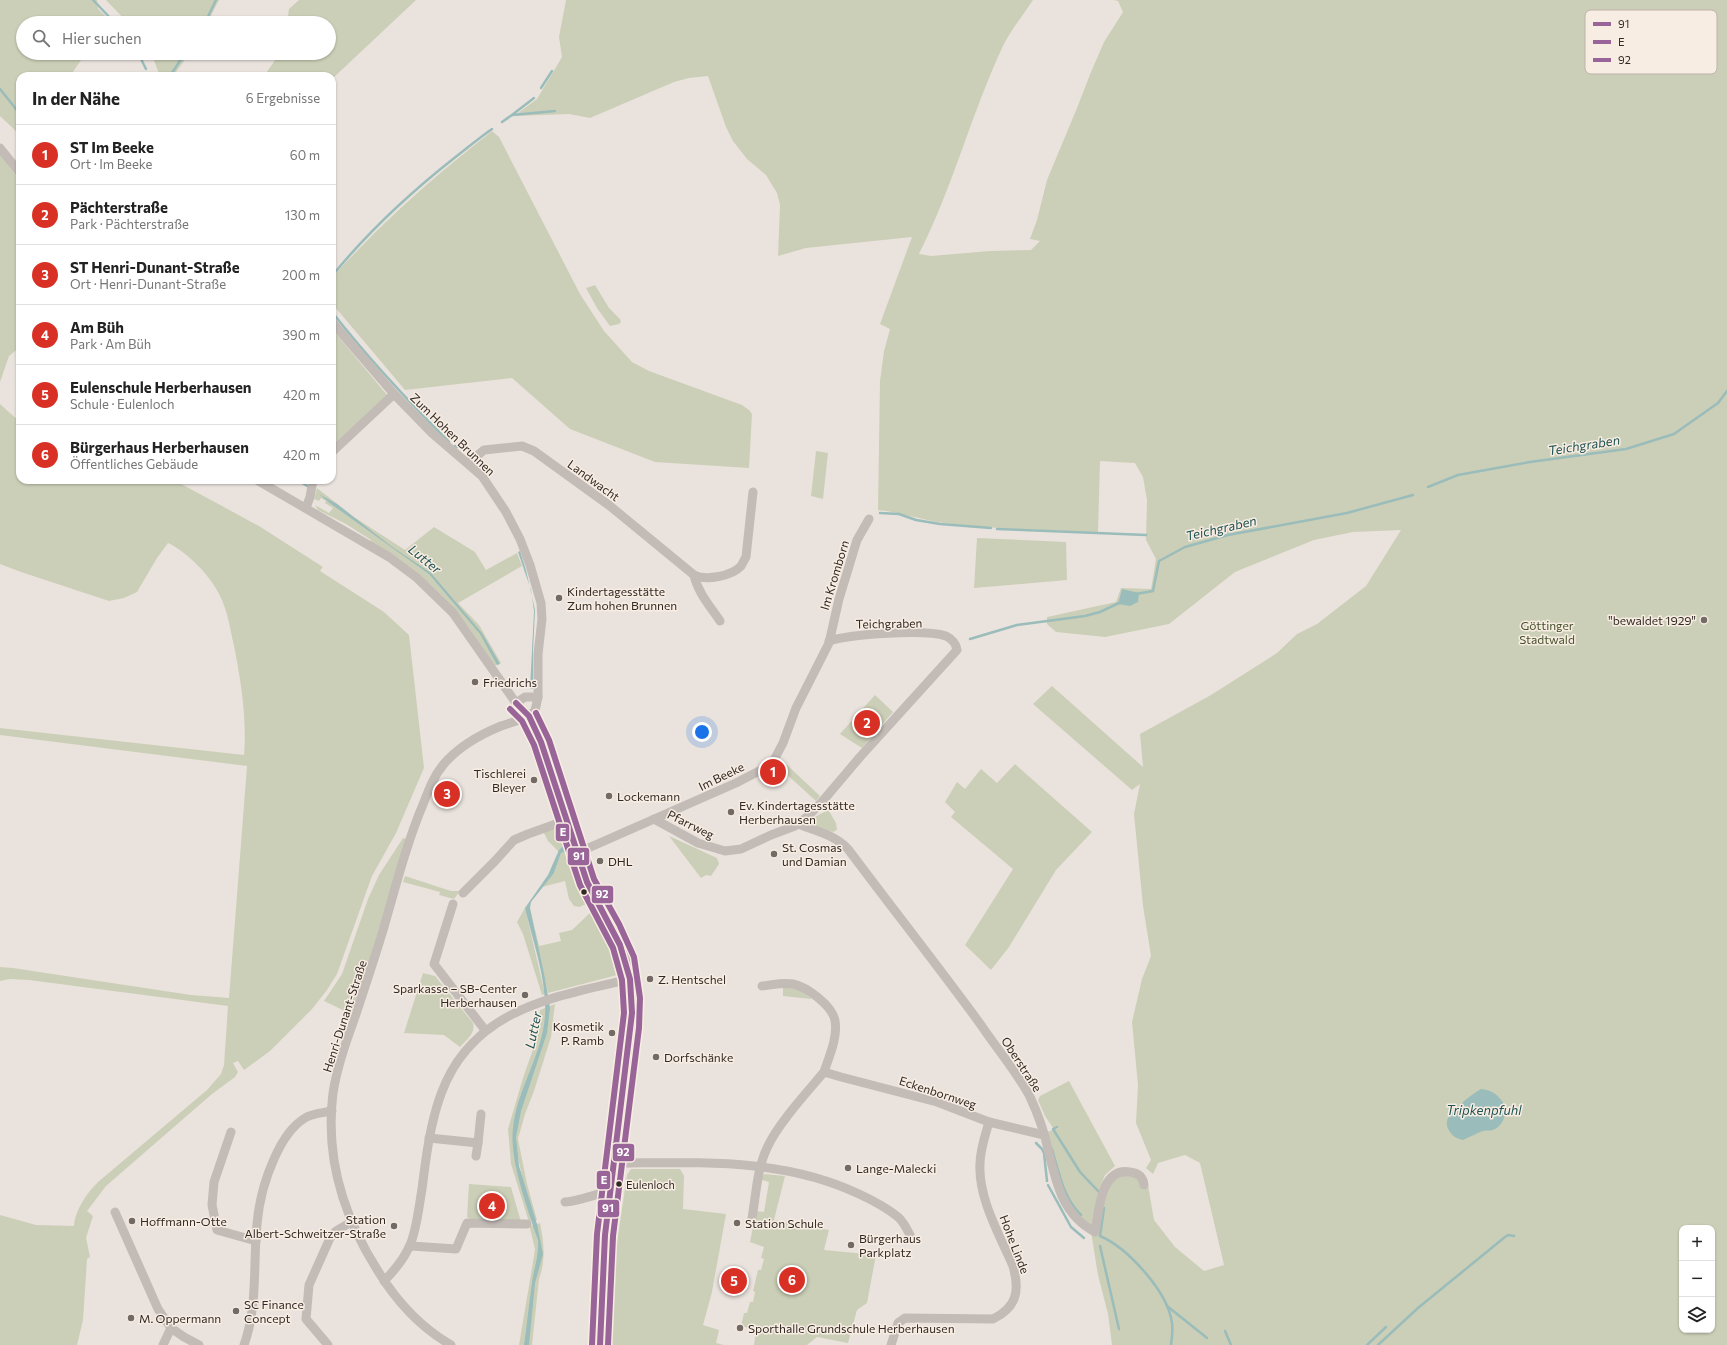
<!DOCTYPE html>
<html lang="de">
<meta charset="utf-8">
<style>
:root{--surface:#fff;--page:#f2f2f2;--text:#222;--muted:#767676;--line:#e0e0e0;--accent:#d93025}
body{margin:0;font-family:Commissioner,sans-serif;background:var(--page);color:var(--text)}
.controls{position:absolute;right:12px;bottom:12px;display:grid;overflow:hidden;border-radius:8px;box-shadow:0 1px 3px #0004}
.controls button{width:36px;height:36px;display:grid;place-items:center;padding:0;border:0;border-bottom:1px solid var(--line);background:var(--surface);color:var(--text);font:20px sans-serif}
.you{position:absolute;left:702px;top:732px;width:14px;height:14px;margin:-10px;border:3px solid #fff;border-radius:50%;background:#1a73e8;box-shadow:0 0 0 6px #1a73e833}
.badge{display:grid;place-items:center;width:26px;height:26px;border-radius:50%;background:var(--accent);color:#fff;font-size:13px;font-weight:700}
.pin{position:absolute;translate:-50% -50%;border:2px solid #fff;box-shadow:0 1px 4px #0006}
.list{margin:0;padding:0;list-style:none}
h2{display:flex;justify-content:space-between;align-items:center;height:52px;margin:0;padding:0 16px;font-size:17px}
h2 small{font-size:13px;font-weight:400;color:var(--muted)}
.list li{display:grid;grid-template-columns:26px 1fr auto;gap:12px;align-items:center;box-sizing:border-box;height:60px;padding:0 16px;border-top:1px solid var(--line)}
.list b{display:block;font-size:15px;white-space:nowrap}
.list p{margin:0;font-size:13px;white-space:nowrap;color:var(--muted)}
.list em{font-size:13px;font-style:normal;color:var(--muted)}
.icon{flex:none;width:22px;height:22px;fill:none;stroke:currentColor;stroke-width:2;stroke-linecap:round;stroke-linejoin:round}
.map{position:relative;flex:none;width:1727px;height:1345px;overflow:hidden}
.search{position:absolute;background:var(--surface);box-shadow:0 1px 3px #0004;left:16px;top:16px;width:320px;height:44px;display:flex;align-items:center;gap:10px;box-sizing:border-box;padding:0 14px;border-radius:22px;color:var(--muted);font-size:15px}
.panel{position:absolute;background:var(--surface);box-shadow:0 1px 3px #0004;left:16px;top:72px;width:320px;height:412px;border-radius:12px}
.map>svg:first-child{display:block}
.green{fill:#cccfb7;fill-rule:evenodd}
.water{fill:#9abcba}
.lines{fill:none;stroke-linecap:round;stroke-linejoin:round}
.stream{stroke:#9abcba;stroke-width:2.5}
.street{stroke:#c3bbb6;stroke-width:9}
.secondary{stroke:#b4aca7;stroke-width:13}
.bus-1-casing{stroke:#f8ede3;stroke-width:9}
.bus-2-casing{stroke:#f8ede3;stroke-width:9}
.bus-3-casing{stroke:#f8ede3;stroke-width:9}
.bus-1{stroke:#996498;stroke-width:6}
.bus-2{stroke:#996498;stroke-width:6}
.bus-3{stroke:#996498;stroke-width:6}
.poi-dot{fill:#726a65;stroke:#f8ede3;stroke-width:1.5}
.bus-dot{fill:#322925;stroke:#f8ede3;stroke-width:1.5}
.labels{text-anchor:middle;dominant-baseline:central;stroke-width:3;stroke-linejoin:round;paint-order:stroke}
.bus-label{font-size:11px;fill:#322925;stroke:#f8ede3;text-anchor:start}
.street-label{font-size:12px;fill:#322925;stroke:#f8ede3}
.poi-label{font-size:12px;fill:#322925;stroke:#f8ede3;text-anchor:start}
.park-label{font-size:12px;fill:#44502a;stroke:#f8ede3}
.water-label{font-size:13px;font-style:italic;fill:#1d5152;stroke:#f8ede3}
.key{fill:#f8ede3;stroke:#bdb2aa;stroke-width:1}
.key-label{font-size:11px;fill:#322925}
.line-badge{stroke:#f8ede3;stroke-width:1.5}
.badge-label{font-size:11px;text-anchor:middle;font-weight:bold;fill:#fff}
</style>
<div class="map">
<svg width="1727" height="1345" viewBox="0 0 1727 1345">
<rect width="100%" height="100%" fill="#eae3dd"/>
<g class="green">
<polygon points="0,0 97,0 98,9 110,20 108,23 23,23 23,53 86,53 70,76 20,76 20,135 0,116"/>
<polygon points="106,0 219,0 207,23 128,23"/>
<polygon points="299,0 416,0 332,79 332,76 264,76 280,53 329,53 329,23 287,23 289,9"/>
<path d="M566,0H1033C1023,15 1011,30 1003,46C971,114 953,187 919,254L931,256L990,251L1031,250L1040,241L1030,239L1037,220L1047,180L1077,108L1091,72L1104,42L1123,12L1118,1L1113,0H1727V1345H1112L1108,1314L1098,1275L1091,1232L1080,1219L1060,1185L1047,1132L1058,1128L1057,1126L1053,1128L1045,1116L1038,1100L1040,1096L1069,1081L1115,1166L1105,1175L1099,1190L1106,1191L1110,1182L1122,1174L1147,1179L1154,1220L1175,1247L1204,1271L1224,1265L1200,1163L1185,1155L1158,1163L1153,1174L1146,1168L1151,1160L1136,1123L1138,1085L1132,1022L1142,979L1151,956L1143,906L1134,814L1140,784L1132,790L1033,704L1052,686L1143,767L1140,734L1211,695L1277,653L1297,634L1317,624L1366,586L1401,530L1353,532L1314,540L1235,572L1169,624L1105,637L1056,632L1047,624V617L1116,602L1121,588L1151,589L1156,559L1146,540L1147,500L1143,477L1135,463L1100,461L1098,533C1047,529 995,530 944,523C921,520 900,512 878,510L880,381L884,351L890,329L880,324L912,237L806,248L778,256L780,205L777,193L766,175L747,159L733,141L726,127L708,76L689,78L674,82L590,118L569,114L514,116L537,99L562,57L559,37ZM1682,1228H1712V1330H1682Z"/>
<polygon points="151,53 190,53 173,76 160,76"/>
<path d="M492,131L499,137L580,294L604,331L632,362L649,371L742,405L749,410L752,414L749,468L655,462L570,429L512,378L405,390L335,307C331,302 330,287 332,280C334,274 352,256 358,250C399,207 445,168 492,131Z"/>
<polygon points="0,154 20,181 20,347 9,356 0,382"/>
<polygon points="595,285 609,308 620,319 621,322 619,324 610,326 597,308 586,288"/>
<polygon points="332,329 387,395 332,446"/>
<path d="M0,404L20,422V480H174L259,526L323,567L320,571L384,612L409,635L424,768L396,833L372,876L337,974L327,990L312,1009L270,1051L244,1070L238,1061L233,1063L238,1072L235,1077L212,1094L106,1186L87,1211L93,1216L86,1238L90,1257L87,1259L83,1320L77,1345H0V1215L36,1225L74,1226C75,1210 87,1193 98,1182L207,1090L221,1074L224,1065L228,1006L29,980L10,979L0,981V967L13,968L191,995L229,998L247,766L0,735V728L244,755C247,719 241,681 234,646C230,629 228,612 220,596C211,576 187,552 168,543L157,558L137,592L124,598L109,601L21,572L0,564Z"/>
<polygon points="816,451 828,453 823,499 811,496"/>
<polygon points="317,488 354,517 405,550 434,527 475,552 486,570 517,553 522,566 458,603 479,625 501,663 494,666 469,628 460,617 370,542 371,540 346,524 318,510 315,505 329,513 333,508 325,503 326,501 321,498 319,501 314,499"/>
<polygon points="977,538 1066,542 1067,580 974,588"/>
<polygon points="875,695 893,712 862,748 840,734"/>
<polygon points="1015,764 1092,832 1056,870 1009,947 991,970 965,945 1013,869 951,817 955,812 945,802 957,782 965,789 981,769 997,783"/>
<polygon points="787,765 820,796 816,801 783,771"/>
<polygon points="828,810 829,811 836,823 837,830 833,832 816,827 811,819"/>
<polygon points="559,826 565,844 559,850 559,852 548,841 543,831"/>
<polygon points="669,836 717,858 719,864 711,876 706,875 701,878"/>
<polygon points="403,838 406,839 366,972 352,1013 349,1013 324,1001 342,974 368,899 379,875"/>
<polygon points="565,851 567,857 566,857 572,872 573,872 580,894 586,904 579,907 574,906 569,899 565,881 542,887 554,873 561,853"/>
<polygon points="405,876 451,891 460,891 454,899 439,895 440,892 403,882"/>
<polygon points="525,908 545,994 542,995 523,934 517,922"/>
<polygon points="530,909 539,946 561,941 559,933 572,930 591,912 599,913 623,967 621,974 548,993"/>
<path d="M423,973L435,976L473,1023C476,1033 466,1040 460,1047L444,1035L404,1033Z"/>
<polygon points="783,986 801,991 811,998 811,999 783,996"/>
<polygon points="555,1004 551,1037 534,1091 525,1114 518,1139 527,1184 537,1220 535,1220 523,1181 518,1158 515,1157 532,1221 529,1222 511,1164 508,1129 523,1078 537,1038 540,1010"/>
<polygon points="631,1169 680,1169 684,1176 683,1209 726,1214 712,1292 703,1325 719,1330 716,1343 724,1345 607,1345 613,1270 627,1175"/>
<polygon points="765,1174 785,1176 774,1220 829,1230 824,1250 876,1255 867,1303 857,1310 848,1343 817,1337 807,1345 754,1345 756,1330 741,1326 744,1313 747,1313 750,1302 753,1302 755,1292 753,1291 758,1270 761,1270 764,1259 761,1258 764,1247 750,1242 756,1211 764,1212 769,1182 762,1180 762,1176"/>
<polygon points="469,1184 511,1187 521,1222 474,1221 467,1217"/>
<path d="M540,1223C544,1244 546,1259 539,1279L532,1345H519L534,1256L535,1249L530,1228V1226Z"/>
</g>
<g class="water">
<polygon points="319,494 337,504 391,546 431,573 482,633 500,664 497,665 480,634 429,574 331,504"/>
<polygon points="520,551 526,570 535,610 533,652 533,689 530,689 534,611 531,590 518,552"/>
<polygon points="1122,589 1139,593 1138,602 1130,606 1118,604"/>
<path d="M529,734L548,774L571,849L561,853L554,873L531,902L530,908L545,978L550,1008L547,1033L521,1111L516,1137L519,1166L537,1224L543,1254L535,1283L529,1345H524C527,1324 529,1304 532,1283C534,1267 539,1257 538,1240C528,1210 509,1159 513,1128C517,1089 543,1054 545,1015C547,980 533,942 525,908L548,875L559,850L565,844L542,772L526,736Z"/>
<path d="M1481,1089C1491,1090 1496,1093 1502,1101C1509,1110 1504,1126 1493,1130C1490,1131 1486,1130 1483,1131C1477,1133 1470,1137 1463,1140C1458,1139 1453,1137 1450,1132C1448,1129 1446,1125 1447,1121C1449,1112 1473,1093 1481,1089Z"/>
</g>
<g class="lines">
<g class="stream">
<polyline points="93,0 115,23"/>
<polyline points="205,23 216,0"/>
<polyline points="138,53 146,69"/>
<polyline points="170,76 185,53"/>
<polyline points="541,88 552,71"/>
<polyline points="0,89 20,114"/>
<polyline points="512,115 534,98"/>
<polyline points="502,122 512,115 555,111"/>
<path d="M332,276C367,233 410,193 453,159C466,149 479,138 492,129"/>
<path d="M332,312C368,358 407,400 449,442"/>
<polyline points="455,446 457,447"/>
<polyline points="297,480 309,487"/>
<polyline points="1428,487 1458,475 1530,462 1626,449 1674,434 1718,403 1727,391"/>
<polyline points="880,513 899,514 916,520 940,524 991,528"/>
<polyline points="997,529 1146,535"/>
<polyline points="1136,594 1153,591 1159,561 1185,547 1228,535 1347,513 1413,495"/>
<polyline points="970,639 1017,625 1085,616 1100,612 1121,602"/>
<polyline points="1057,1127 1053,1129 1080,1172 1099,1192"/>
<polyline points="1036,1143 1042,1149 1044,1153 1047,1181"/>
<path d="M1052,1149C1059,1173 1063,1197 1081,1215"/>
<polyline points="1048,1185 1071,1227 1084,1238"/>
<path d="M1104,1208L1100,1236C1128,1248 1168,1292 1172,1323C1173,1330 1172,1338 1171,1345"/>
<polyline points="1100,1246 1119,1329"/>
<polyline points="1167,1306 1207,1338"/>
<polyline points="1225,1331 1231,1345"/>
<polyline points="1367,1345 1386,1327"/>
<polyline points="1378,1345 1418,1308 1505,1237 1508,1235 1514,1236"/>
</g>
<g class="street">
<polyline points="0,148 20,173"/>
<path d="M332,322L394,394L432,433L482,476L506,512L520,539L530,565L541,603L542,619L538,654V697L535,711C527,719 512,722 501,726C479,735 458,747 443,765C434,776 429,789 424,802C407,842 396,885 384,927C375,957 365,987 355,1017C346,1042 337,1067 333,1093C325,1157 344,1218 378,1271C397,1302 420,1327 451,1345"/>
<polyline points="332,452 394,394"/>
<path d="M469,464L478,455L484,450L522,446L534,451L610,506L694,575C706,581 732,576 741,566C743,563 744,560 746,557L753,492"/>
<polyline points="257,480 389,557 417,578 453,613 516,703 529,716 541,742 577,853 736,783 767,767 774,760 783,743 796,708 829,643 839,599 857,540 869,519"/>
<polyline points="306,508 310,497 313,480"/>
<path d="M694,575C698,593 710,606 720,621"/>
<polyline points="516,703 525,697 538,697"/>
<path d="M654,819L698,843L725,851L741,849L771,835L795,826L808,816L821,803L860,757L957,650C956,643 952,639 946,636C925,629 851,634 829,641"/>
<path d="M798,824C816,831 835,835 848,849C892,908 938,966 981,1025C997,1049 1017,1072 1030,1097C1038,1114 1044,1131 1048,1149C1056,1182 1062,1215 1095,1232C1099,1212 1100,1167 1130,1172C1139,1173 1143,1177 1144,1185"/>
<polyline points="463,893 495,861 514,840 528,834 567,820"/>
<polyline points="453,904 434,964 485,1030"/>
<path d="M762,986C772,985 783,982 793,984C807,987 833,1006 835,1021C838,1037 829,1057 824,1072"/>
<polyline points="231,1132 214,1182 212,1205 217,1230 256,1241"/>
<polyline points="429,1138 478,1143 481,1114"/>
<polyline points="476,1156 478,1143"/>
<path d="M614,1163C698,1163 781,1157 859,1194C872,1200 887,1208 898,1217C903,1221 907,1229 910,1235"/>
<path d="M565,1202C580,1201 595,1194 611,1191"/>
<polyline points="115,1212 158,1309 171,1328 184,1337 199,1345"/>
<path d="M752,1218C756,1195 757,1169 767,1148C777,1125 807,1092 824,1072L841,1077L937,1102L989,1122L1044,1135"/>
<polyline points="411,1246 456,1249 467,1223 527,1224"/>
<path d="M384,1281C416,1249 415,1231 422,1189C426,1157 430,1124 441,1094C472,1009 553,997 630,979"/>
<polyline points="163,1345 171,1328"/>
<path d="M244,1345C258,1306 253,1264 257,1224C259,1201 265,1179 274,1159C281,1143 290,1127 305,1118C313,1113 323,1113 332,1111"/>
<polyline points="328,1345 306,1319 309,1285 330,1238 336,1231 351,1222"/>
<path d="M891,1345L898,1323L905,1318L993,1319C1017,1307 1020,1291 1013,1266C1000,1236 978,1198 980,1164C980,1150 985,1136 989,1122"/>
</g>
<polyline class="secondary" points="577,853 587,882 612,928 626,960 632,998 631,1027 605,1235 600,1345"/>
<defs>
<polyline id="bus-1" points="516,703 529,716 541,742 587,882 620,945 630,979 632,1013 605,1235 600,1345"/>
<polyline id="bus-2" points="510,709 522,721 534,745 580,885 613,948 622,980 624,1013 597,1234 592,1345"/>
<polyline id="bus-3" points="536,713 549,740 594,879 619,924 634,957 640,998 639,1028 613,1236 608,1345"/>
</defs>
<use href="#bus-1" class="bus-1-casing"/>
<use href="#bus-2" class="bus-2-casing"/>
<use href="#bus-3" class="bus-3-casing"/>
<use href="#bus-1" class="bus-1"/>
<use href="#bus-2" class="bus-2"/>
<use href="#bus-3" class="bus-3"/>
</g>
<g class="poi-dot">
<circle cx="559" cy="598" r="4"/>
<circle cx="1704" cy="620" r="4"/>
<circle cx="475" cy="682" r="4"/>
<circle cx="534" cy="780" r="4"/>
<circle cx="609" cy="796" r="4"/>
<circle cx="731" cy="812" r="4"/>
<circle cx="774" cy="854" r="4"/>
<circle cx="600" cy="861" r="4"/>
<circle cx="650" cy="979" r="4"/>
<circle cx="525" cy="995" r="4"/>
<circle cx="612" cy="1033" r="4"/>
<circle cx="656" cy="1057" r="4"/>
<circle cx="848" cy="1168" r="4"/>
<circle cx="132" cy="1221" r="4"/>
<circle cx="737" cy="1223" r="4"/>
<circle cx="394" cy="1226" r="4"/>
<circle cx="851" cy="1245" r="4"/>
<circle cx="236" cy="1311" r="4"/>
<circle cx="131" cy="1318" r="4"/>
<circle cx="740" cy="1328" r="4"/>
</g>
<g class="bus-dot">
<circle cx="584" cy="892" r="3.5"/>
<circle cx="619" cy="1184" r="3.5"/>
</g>
<g class="labels">
<g class="bus-label">
<text x="626" y="1184">Eulenloch</text>
</g>
<g class="street-label">
<text transform="translate(453 434) rotate(44)">Zum Hohen Brunnen</text>
<text transform="translate(594 480) rotate(36)">Landwacht</text>
<text transform="translate(834 575) rotate(-73)">Im Kromborn</text>
<text transform="translate(889 623) rotate(-1)">Teichgraben</text>
<text transform="translate(721 776) rotate(-26)">Im Beeke</text>
<text transform="translate(691 824) rotate(26)">Pfarrweg</text>
<text transform="translate(344 1016) rotate(-72)">Henri-Dunant-Straße</text>
<text transform="translate(1022 1064) rotate(57)">Oberstraße</text>
<text transform="translate(938 1092) rotate(18)">Eckenbornweg</text>
<text transform="translate(1015 1244) rotate(69)">Hohe Linde</text>
</g>
<g class="poi-label">
<text x="567" y="591">Kindertagesstätte<tspan x="567" dy="14">Zum hohen Brunnen</tspan></text>
<text x="1696" y="620" text-anchor="end">"bewaldet 1929"</text>
<text x="483" y="682">Friedrichs</text>
<text x="526" y="773" text-anchor="end">Tischlerei<tspan x="526" dy="14">Bleyer</tspan></text>
<text x="617" y="796">Lockemann</text>
<text x="739" y="805">Ev. Kindertagesstätte<tspan x="739" dy="14">Herberhausen</tspan></text>
<text x="782" y="847">St. Cosmas<tspan x="782" dy="14">und Damian</tspan></text>
<text x="608" y="861">DHL</text>
<text x="658" y="979">Z. Hentschel</text>
<text x="517" y="988" text-anchor="end">Sparkasse – SB-Center<tspan x="517" dy="14">Herberhausen</tspan></text>
<text x="604" y="1026" text-anchor="end">Kosmetik<tspan x="604" dy="14">P. Ramb</tspan></text>
<text x="664" y="1057">Dorfschänke</text>
<text x="856" y="1168">Lange-Malecki</text>
<text x="386" y="1219" text-anchor="end">Station<tspan x="386" dy="14">Albert-Schweitzer-Straße</tspan></text>
<text x="140" y="1221">Hoffmann-Otte</text>
<text x="745" y="1223">Station Schule</text>
<text x="859" y="1238">Bürgerhaus<tspan x="859" dy="14">Parkplatz</tspan></text>
<text x="244" y="1304">SC Finance<tspan x="244" dy="14">Concept</tspan></text>
<text x="139" y="1318">M. Oppermann</text>
<text x="748" y="1328">Sporthalle Grundschule Herberhausen</text>
</g>
<g class="park-label">
<text x="1547" y="625">Göttinger<tspan x="1547" dy="14">Stadtwald</tspan></text>
</g>
<g class="water-label">
<text transform="translate(1584 445) rotate(-9)">Teichgraben</text>
<text transform="translate(1221 528) rotate(-13)">Teichgraben</text>
<text transform="translate(425 559) rotate(39)">Lutter</text>
<text transform="translate(533 1030) rotate(-78)">Lutter</text>
<text x="1484" y="1110">Tripkenpfuhl</text>
</g>
</g>
<rect x="1585" y="10" width="132" height="64" rx="6" class="key"/>
<rect x="1593" y="22" width="18" height="4" fill="#996498"/>
<rect x="1593" y="40" width="18" height="4" fill="#996498"/>
<rect x="1593" y="58" width="18" height="4" fill="#996498"/>
<g class="key-label">
<text x="1618" y="28">91</text>
<text x="1618" y="46">E</text>
<text x="1618" y="64">92</text>
</g>
<g class="line-badge">
<rect x="555" y="823" width="15" height="19" rx="4" fill="#996498"/>
<rect x="567" y="847" width="23" height="19" rx="4" fill="#996498"/>
<rect x="591" y="885" width="23" height="19" rx="4" fill="#996498"/>
<rect x="612" y="1143" width="23" height="19" rx="4" fill="#996498"/>
<rect x="596" y="1170" width="15" height="20" rx="4" fill="#996498"/>
<rect x="597" y="1199" width="23" height="19" rx="4" fill="#996498"/>
</g>
<g class="badge-label">
<text x="563" y="836">E</text>
<text x="579" y="860">91</text>
<text x="602" y="898">92</text>
<text x="623" y="1156">92</text>
<text x="604" y="1184">E</text>
<text x="608" y="1212">91</text>
</g>
</svg>
<div class="controls">
<button>+</button>
<button>−</button>
<button><svg class="icon" aria-label="layers" viewBox="0 0 24 24"><path d="M12 4l9 5-9 5-9-5zM3 14l9 5 9-5"/></svg></button>
</div>
<div class="you"></div>
<div class="pin badge" style="left:773px;top:772px">1</div>
<div class="pin badge" style="left:867px;top:723px">2</div>
<div class="pin badge" style="left:447px;top:794px">3</div>
<div class="pin badge" style="left:492px;top:1206px">4</div>
<div class="pin badge" style="left:734px;top:1281px">5</div>
<div class="pin badge" style="left:792px;top:1280px">6</div>
<div class="search"><svg class="icon" aria-label="search" viewBox="0 0 24 24"><circle cx="10" cy="10" r="6"/><path d="M15 15l6 6"/></svg>Hier suchen</div>
<section class="panel">
<h2>In der Nähe<small>6 Ergebnisse</small></h2>
<ul class="list">
<li><span class="badge">1</span><div><b>ST Im Beeke</b><p>Ort · Im Beeke</p></div><em>60 m</em></li>
<li><span class="badge">2</span><div><b>Pächterstraße</b><p>Park · Pächterstraße</p></div><em>130 m</em></li>
<li><span class="badge">3</span><div><b>ST Henri-Dunant-Straße</b><p>Ort · Henri-Dunant-Straße</p></div><em>200 m</em></li>
<li><span class="badge">4</span><div><b>Am Büh</b><p>Park · Am Büh</p></div><em>390 m</em></li>
<li><span class="badge">5</span><div><b>Eulenschule Herberhausen</b><p>Schule · Eulenloch</p></div><em>420 m</em></li>
<li><span class="badge">6</span><div><b>Bürgerhaus Herberhausen</b><p>Öffentliches Gebäude</p></div><em>420 m</em></li>
</ul>
</section>
</div>
